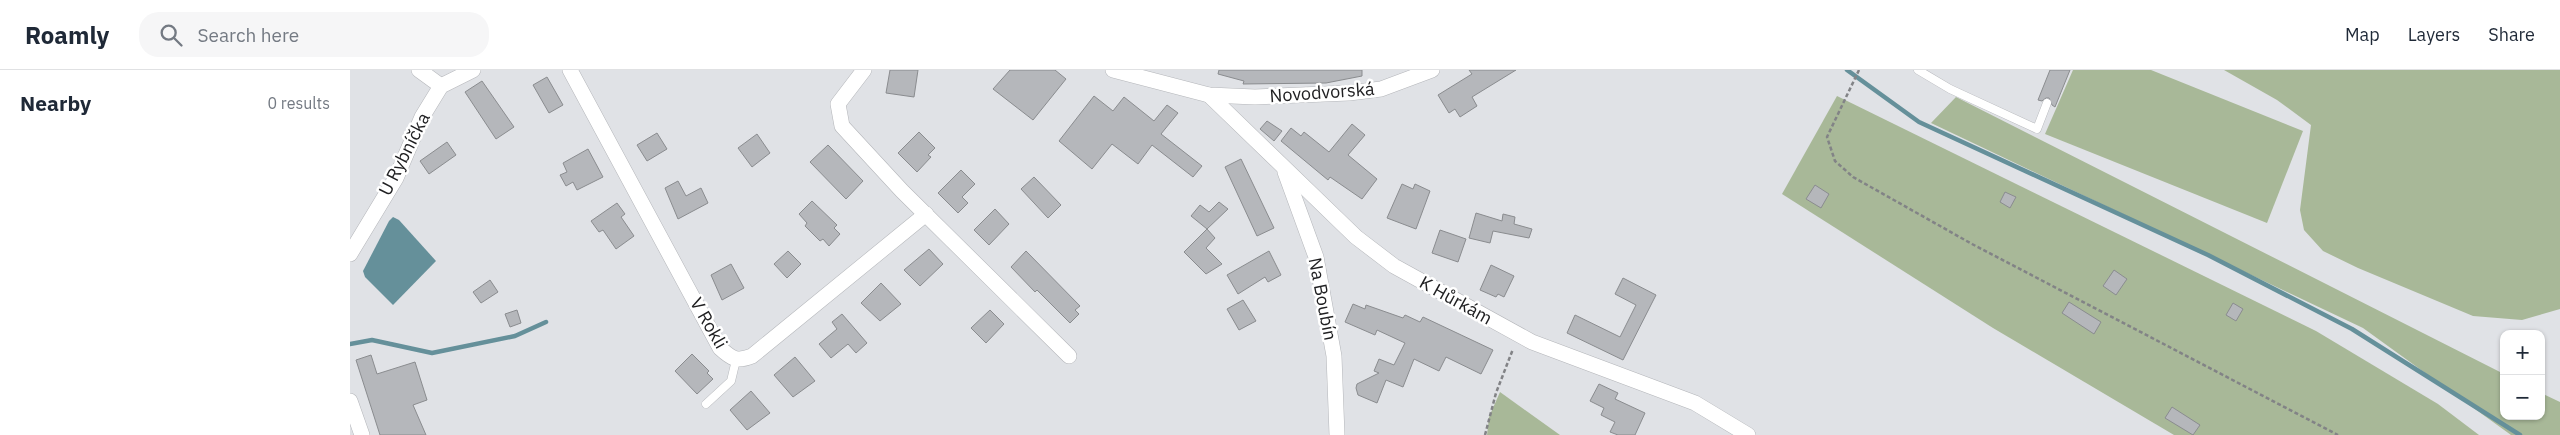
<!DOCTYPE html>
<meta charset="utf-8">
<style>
:root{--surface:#fff;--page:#f6f6f7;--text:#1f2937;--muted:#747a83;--line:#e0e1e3}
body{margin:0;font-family:"IBM Plex Sans",sans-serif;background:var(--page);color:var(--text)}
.controls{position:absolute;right:15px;bottom:15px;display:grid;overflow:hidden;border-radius:10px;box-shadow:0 1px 4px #0004}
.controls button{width:45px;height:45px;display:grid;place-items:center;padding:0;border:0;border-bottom:1px solid var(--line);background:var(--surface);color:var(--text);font:25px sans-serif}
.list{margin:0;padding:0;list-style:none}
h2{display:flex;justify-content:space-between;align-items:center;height:65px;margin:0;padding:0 20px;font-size:21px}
h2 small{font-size:16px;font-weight:400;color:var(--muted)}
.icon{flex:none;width:28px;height:28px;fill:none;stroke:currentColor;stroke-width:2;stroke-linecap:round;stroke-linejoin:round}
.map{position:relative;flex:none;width:2210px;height:365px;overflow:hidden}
header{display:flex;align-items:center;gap:30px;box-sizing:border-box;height:70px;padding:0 25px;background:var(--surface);border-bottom:1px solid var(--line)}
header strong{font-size:24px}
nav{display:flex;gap:28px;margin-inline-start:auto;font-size:18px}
.search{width:350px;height:45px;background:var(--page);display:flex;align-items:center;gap:12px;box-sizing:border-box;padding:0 18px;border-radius:20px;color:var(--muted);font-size:19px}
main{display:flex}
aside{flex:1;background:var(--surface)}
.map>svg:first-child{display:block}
.green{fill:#a8b898}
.water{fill:#65909a}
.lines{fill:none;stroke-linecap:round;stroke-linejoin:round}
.stream{stroke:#65909a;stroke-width:4.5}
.building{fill:#b5b7bb;stroke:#8a8c8f}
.service-casing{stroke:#b4b6ba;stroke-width:9}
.minor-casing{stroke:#b4b6ba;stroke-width:16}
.path{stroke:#828386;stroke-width:2.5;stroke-dasharray:4 2.5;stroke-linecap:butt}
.service{stroke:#fff;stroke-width:8}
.minor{stroke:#fff;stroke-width:15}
.labels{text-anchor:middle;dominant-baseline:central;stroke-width:5;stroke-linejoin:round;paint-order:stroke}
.street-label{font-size:18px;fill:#202022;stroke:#fff}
</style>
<header>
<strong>Roamly</strong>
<div class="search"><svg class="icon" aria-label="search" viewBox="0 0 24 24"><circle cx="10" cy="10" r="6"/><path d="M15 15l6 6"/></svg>Search here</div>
<nav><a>Map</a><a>Layers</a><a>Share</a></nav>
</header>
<main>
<aside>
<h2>Nearby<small>0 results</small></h2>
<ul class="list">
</ul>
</aside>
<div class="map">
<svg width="2210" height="365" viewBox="0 0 2210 365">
<rect width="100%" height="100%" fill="#e0e2e6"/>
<g class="green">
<polygon points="1723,0 1801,0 1953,61 1917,153 1695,64"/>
<polygon points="1874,0 2210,0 2210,239 2172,250 2123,246 2008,198 1973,181 1954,160 1950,140 1961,55 1927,30"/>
<polygon points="1487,26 1966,261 2088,334 2129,365 1824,365 1643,258 1432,124"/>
<polygon points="1606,27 2154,304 2154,346 2191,346 2191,323 2210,332 2210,365 2161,365 2013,258 1581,53"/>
<polygon points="1150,322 1210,365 1137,365 1139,347"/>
</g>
<polygon class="water" points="43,147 49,150 86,191 43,235 15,207 13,201 39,151"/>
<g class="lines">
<g class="stream">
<polyline points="1497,0 1569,52 1858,185 2002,259 2170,365"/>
<polyline points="0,274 22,270 82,283 165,266 196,252"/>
</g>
</g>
<g class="building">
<polygon points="540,0 568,0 564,27 536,23"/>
<polygon points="660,0 705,0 716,9 683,50 643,19"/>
<polygon points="869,0 1012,0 1012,6 976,13 893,14 894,11 868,4"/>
<polygon points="1119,0 1166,0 1122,27 1127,36 1110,47 1105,39 1099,43 1088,25 1122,4"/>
<polygon points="1700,0 1720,0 1705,37 1702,35 1699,28 1696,28 1692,31 1688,30"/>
<polygon points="197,7 213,35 199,43 183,15"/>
<polygon points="132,11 164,57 146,69 115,22"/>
<polygon points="744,26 763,41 774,27 804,51 817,35 828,43 811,64 852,96 843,107 802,75 788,94 762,74 742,99 709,71"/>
<polygon points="917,51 932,61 924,71 910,59"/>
<polygon points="1002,54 1015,65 998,85 1027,109 1012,129 980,107 978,110 931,71 941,58 951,66 954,62 979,82"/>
<polygon points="569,62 585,78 578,85 581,87 567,102 548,83"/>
<polygon points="307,63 317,79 297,91 287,75"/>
<polygon points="407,64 420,83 402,97 388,78"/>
<polygon points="97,72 106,85 79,104 70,91"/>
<polygon points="478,75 513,111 496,129 460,92"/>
<polygon points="238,79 253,107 227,120 223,112 216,116 210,105 217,102 213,93"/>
<polygon points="891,89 924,158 907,166 875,97"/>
<polygon points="611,100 625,114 612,127 618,133 608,143 588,123"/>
<polygon points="684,107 711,135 698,148 671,119"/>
<polygon points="328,111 336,126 351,118 358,133 328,149 315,118"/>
<polygon points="1052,114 1063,119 1065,114 1080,121 1066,159 1037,148"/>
<polygon points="1465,115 1479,124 1471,138 1456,129"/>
<polygon points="1655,122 1666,127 1660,138 1650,132"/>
<polygon points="462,131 487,155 484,158 490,164 479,176 473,169 470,171 455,156 457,153 449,144"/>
<polygon points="869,132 878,139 857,159 841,146 850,135 859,142"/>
<polygon points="267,133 275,144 271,147 284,166 266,179 253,160 249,162 241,151"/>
<polygon points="645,139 659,154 639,175 624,160"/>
<polygon points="1126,143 1152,151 1153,144 1165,147 1164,154 1182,159 1179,168 1143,161 1140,173 1119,168"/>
<polygon points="857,159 865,168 856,178 872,194 856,204 834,182"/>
<polygon points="1090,160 1116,169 1108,192 1082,183"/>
<polygon points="579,179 593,194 570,216 554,200"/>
<polygon points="438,181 451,194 437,208 424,194"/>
<polygon points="676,181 730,236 725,240 729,244 720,253 687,220 685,222 661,197"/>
<polygon points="919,181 931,205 918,212 915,207 888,224 877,205"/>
<polygon points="381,194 394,218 372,230 361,205"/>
<polygon points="1141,195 1164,206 1154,227 1148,224 1146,227 1130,220"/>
<polygon points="1764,200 1777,209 1766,225 1753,216"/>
<polygon points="1273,208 1306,225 1273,290 1217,263 1225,245 1270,267 1286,235 1265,224"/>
<polygon points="140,210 148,222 131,233 123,222"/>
<polygon points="531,213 551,234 530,251 511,233"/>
<polygon points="893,230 906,251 889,260 877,239"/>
<polygon points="1719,232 1751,252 1744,264 1712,243"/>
<polygon points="1883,233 1893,239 1886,251 1876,245"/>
<polygon points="1003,234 1015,239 1016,235 1053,248 1055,245 1070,252 1073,247 1143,280 1131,304 1096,287 1089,301 1064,289 1053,317 1036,310 1027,333 1008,325 1006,318 1007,314 1029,303 1024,301 1029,289 1044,295 1055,273 1027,260 1025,265 995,252"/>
<polygon points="167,240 171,253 160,257 155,244"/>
<polygon points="640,240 654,254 636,273 621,258"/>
<polygon points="492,244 517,273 506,283 498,274 481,288 469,274 487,259 482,252"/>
<polygon points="342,284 359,301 357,303 363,309 347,324 325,301"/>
<polygon points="21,285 27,304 65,292 77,330 63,335 76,365 30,365 6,290"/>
<polygon points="445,287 465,311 443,327 424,305"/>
<polygon points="1249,314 1268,323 1265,329 1295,343 1285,365 1268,365 1260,362 1265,352 1251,345 1254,338 1240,331"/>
<polygon points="401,321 420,343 397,360 380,340"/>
<polygon points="1822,337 1850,355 1843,365 1815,348"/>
</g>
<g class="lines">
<defs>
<g id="service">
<polyline points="1568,0 1600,19 1687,59 1697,33"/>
<polyline points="356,334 381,311 386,290"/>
</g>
<g id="minor">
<polyline points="69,0 91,16"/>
<path d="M220,0L370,278C382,289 387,292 402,286L576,144"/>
<polyline points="514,0 488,34 492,56 552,121 719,286"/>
<polyline points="763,0 859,25 905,27 999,23 1031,19 1082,0"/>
<polyline points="859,25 1006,167 1044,196 1182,272 1345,333 1398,365"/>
<polyline points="935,102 966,187 984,286 987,365"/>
<polyline points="0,184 46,108 72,47 91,16 123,0"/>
<polyline points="0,331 12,365"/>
</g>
</defs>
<use href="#service" class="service-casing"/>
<use href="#minor" class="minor-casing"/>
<g class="path">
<polyline points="1509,0 1477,67 1485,91 1503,107 1622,174 1988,365"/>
<polyline points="1135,365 1146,323 1163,279"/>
</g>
<use href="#service" class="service"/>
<use href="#minor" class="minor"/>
</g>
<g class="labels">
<g class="street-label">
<text transform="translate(972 22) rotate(-4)">Novodvorská</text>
<text transform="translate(54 84) rotate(-63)">U Rybníčka</text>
<text transform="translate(973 229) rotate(79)">Na Boubín</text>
<text transform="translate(1106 230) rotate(29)">K Hůrkám</text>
<text transform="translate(359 253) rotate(60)">V Rokli</text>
</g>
</g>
</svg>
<div class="controls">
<button>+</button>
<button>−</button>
</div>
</div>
</main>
